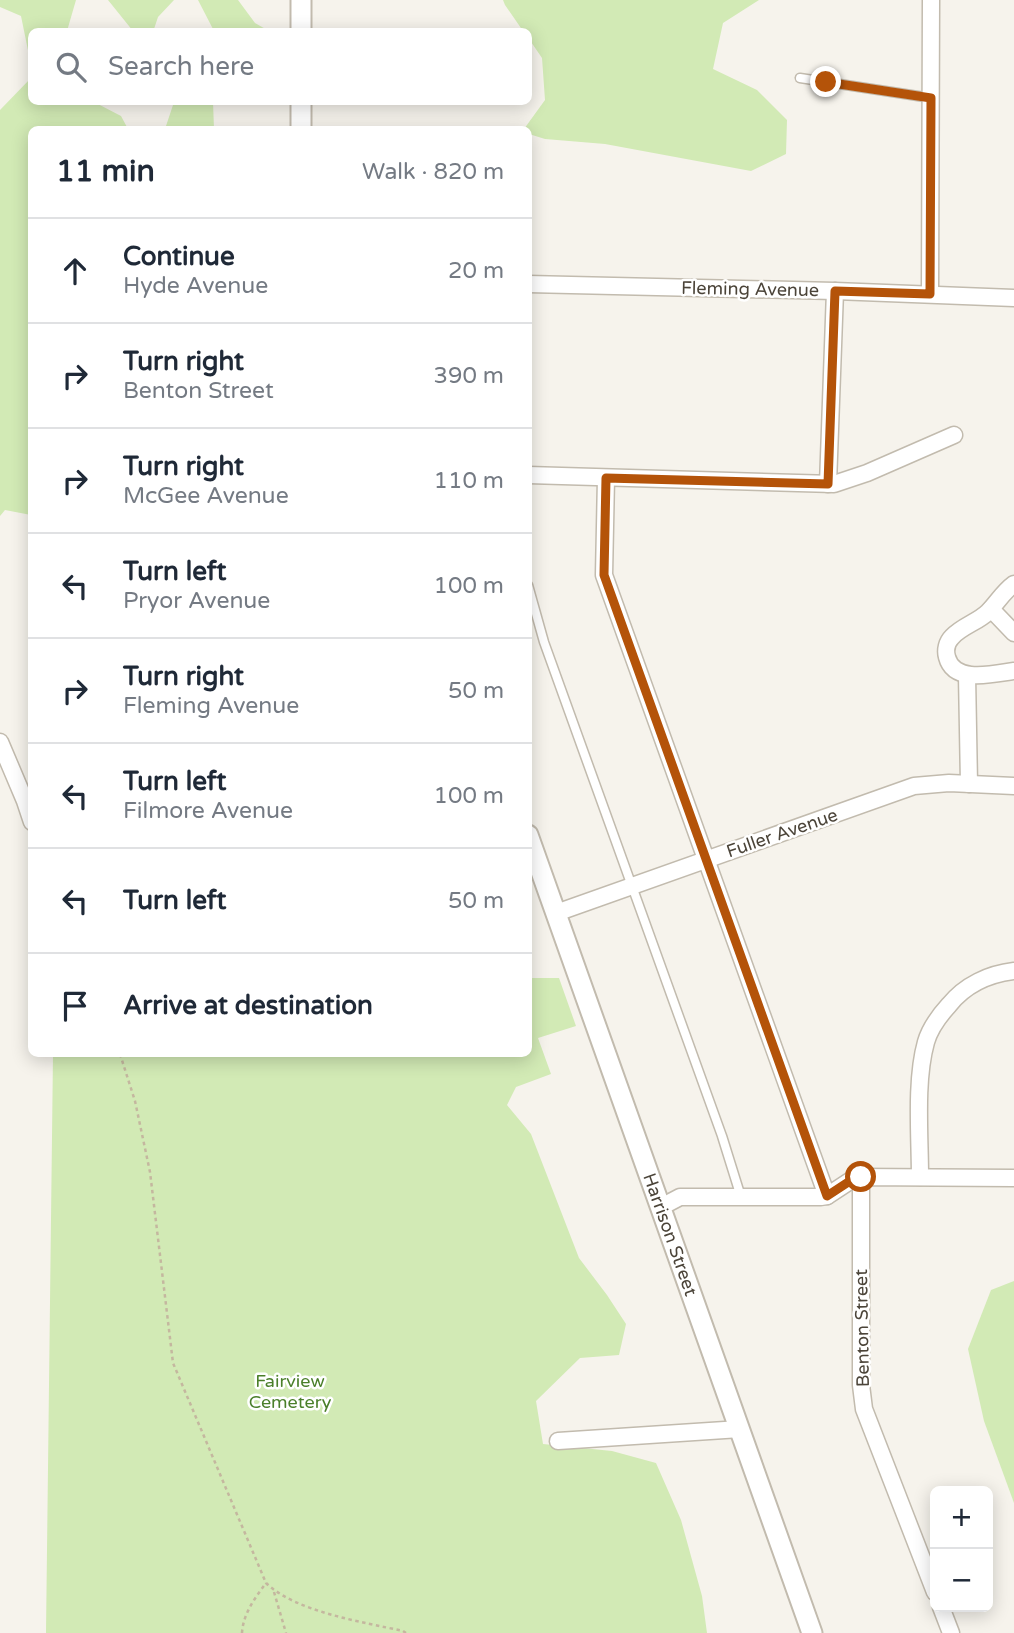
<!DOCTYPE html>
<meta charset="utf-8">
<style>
:root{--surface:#fff;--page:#f2f2f3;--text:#1f2937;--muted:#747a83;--line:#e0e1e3}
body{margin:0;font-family:"Varela Round",sans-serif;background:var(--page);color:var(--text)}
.controls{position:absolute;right:21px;bottom:21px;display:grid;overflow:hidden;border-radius:10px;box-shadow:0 4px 18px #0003}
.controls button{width:63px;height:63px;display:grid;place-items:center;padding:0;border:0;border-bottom:2px solid var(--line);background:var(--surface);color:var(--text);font:35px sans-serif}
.stop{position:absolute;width:21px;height:21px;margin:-16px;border:5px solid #b45309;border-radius:50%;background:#fff}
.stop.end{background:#b45309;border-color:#fff;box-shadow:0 2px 7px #0008}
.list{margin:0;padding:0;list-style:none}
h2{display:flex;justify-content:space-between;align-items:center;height:91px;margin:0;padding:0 28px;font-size:30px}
h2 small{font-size:23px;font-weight:400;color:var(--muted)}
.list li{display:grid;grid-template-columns:46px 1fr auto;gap:21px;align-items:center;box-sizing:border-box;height:105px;padding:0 28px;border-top:2px solid var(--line)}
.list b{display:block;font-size:26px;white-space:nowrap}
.list p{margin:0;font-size:23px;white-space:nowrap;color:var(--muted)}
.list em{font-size:23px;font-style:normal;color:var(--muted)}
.icon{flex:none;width:38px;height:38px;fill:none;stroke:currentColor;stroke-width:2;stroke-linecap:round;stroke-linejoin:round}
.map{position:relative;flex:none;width:1014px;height:1633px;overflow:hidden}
.search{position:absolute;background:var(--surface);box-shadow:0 4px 18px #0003;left:28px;top:28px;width:504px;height:77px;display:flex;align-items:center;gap:18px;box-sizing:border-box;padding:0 24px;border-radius:10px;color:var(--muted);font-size:26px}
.panel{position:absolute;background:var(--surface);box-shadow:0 4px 18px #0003;left:28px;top:126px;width:504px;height:931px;border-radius:10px}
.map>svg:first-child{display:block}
.green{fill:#d2eab5}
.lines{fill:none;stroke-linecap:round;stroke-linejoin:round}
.service-casing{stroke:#c2bbae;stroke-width:11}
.minor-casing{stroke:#c2bbae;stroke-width:19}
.tertiary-casing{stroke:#c2bbae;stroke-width:23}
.path{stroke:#c4b79f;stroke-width:2.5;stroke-dasharray:3.5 3.5;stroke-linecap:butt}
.service{stroke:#fff;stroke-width:8}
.minor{stroke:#fff;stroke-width:16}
.tertiary{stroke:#fff;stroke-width:19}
.route{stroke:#b45309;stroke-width:9}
.labels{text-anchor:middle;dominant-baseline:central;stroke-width:5;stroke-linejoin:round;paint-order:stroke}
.street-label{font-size:18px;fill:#4b4439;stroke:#fff}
.park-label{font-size:18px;fill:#4a7f2a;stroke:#fff}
</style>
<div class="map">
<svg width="1014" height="1633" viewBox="0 0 1014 1633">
<rect width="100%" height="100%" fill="#f6f3ec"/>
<g class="green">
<polygon points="0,0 76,0 67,31 32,32 31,65 21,16 0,7"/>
<polygon points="108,0 174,0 158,17 153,32 133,31"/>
<polygon points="198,0 238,0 255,23 269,31 214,31"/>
<polygon points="503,0 759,0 723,23 713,69 757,90 787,120 786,154 751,171 605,144 545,139 529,134 528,130 524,129 545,100 542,58 529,39 528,32 523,31 505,5"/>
<polygon points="31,78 32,102 94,102 121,116 128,129 32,130 31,515 5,510 0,516 0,110"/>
<polygon points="174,102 213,102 214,129 165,129"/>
<polygon points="529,978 559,978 576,1026 538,1038 551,1074 516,1087 507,1105 531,1134 579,1258 607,1295 626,1324 619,1355 580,1358 536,1401 543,1444 612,1451 656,1463 681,1520 702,1596 707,1633 46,1633 53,1054 528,1054"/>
<polygon points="1014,1281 1014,1503 984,1421 968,1349 991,1290"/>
</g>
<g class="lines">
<defs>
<g id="service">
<polyline points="800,78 931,98"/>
<polyline points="528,585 544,642 722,1136 741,1197"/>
</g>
<g id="minor">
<polyline points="528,284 835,291 1014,298"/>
<polyline points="930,294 931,0"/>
<polyline points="528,475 834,484 867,473 954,435"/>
<polyline points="606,478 604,575 827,1196"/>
<polyline points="828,484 835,291"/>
<path d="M1014,584C1003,592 997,603 988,612C978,622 962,626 952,637C947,642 945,650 947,657C954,684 993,674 1014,671"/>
<polyline points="991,609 1014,633"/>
<polyline points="967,675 969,784"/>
<polyline points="0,742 25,801 32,822"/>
<polyline points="556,913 914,786 949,783 1014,786"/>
<polyline points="861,1177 861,1385 864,1409 935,1592"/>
<path d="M920,1177C920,1136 915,1081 926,1042C930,1028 939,1016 949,1005C965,985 989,974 1014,971"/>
<polyline points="661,1207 680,1197 821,1197 827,1196 856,1177 1014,1178"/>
<polyline points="558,1441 740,1429"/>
<polyline points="941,1607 951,1633"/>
</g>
<g id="tertiary">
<polyline points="301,32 301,0"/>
<polyline points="301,102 301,130"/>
<path id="s1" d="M528,835L812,1633"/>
</g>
</defs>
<use href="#service" class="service-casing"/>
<use href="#minor" class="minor-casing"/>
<use href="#tertiary" class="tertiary-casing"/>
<g class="path">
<path d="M120,1054L135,1101L150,1172L173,1363L266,1583C296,1612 363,1622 403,1631L406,1633"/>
<polyline points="274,1592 286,1633"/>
<path d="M242,1633C243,1614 255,1598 266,1583"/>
</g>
<use href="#service" class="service"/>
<use href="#minor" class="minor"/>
<use href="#tertiary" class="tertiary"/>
</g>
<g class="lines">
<polyline class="route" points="826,82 931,98 930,294 835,291 828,484 606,478 604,575 827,1196 856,1177 861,1177"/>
</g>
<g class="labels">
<g class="street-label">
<text transform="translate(750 289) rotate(1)">Fleming Avenue</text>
<text transform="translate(782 833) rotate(-19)">Fuller Avenue</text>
<text stroke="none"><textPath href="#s1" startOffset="424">Harrison Street</textPath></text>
<text transform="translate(862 1328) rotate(-91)">Benton Street</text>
</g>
<g class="park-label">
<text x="290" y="1381">Fairview<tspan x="290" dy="21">Cemetery</tspan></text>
</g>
</g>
</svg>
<div class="controls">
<button>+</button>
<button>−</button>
</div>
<div class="stop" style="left:861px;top:1177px"></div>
<div class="stop end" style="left:826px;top:82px"></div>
<div class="search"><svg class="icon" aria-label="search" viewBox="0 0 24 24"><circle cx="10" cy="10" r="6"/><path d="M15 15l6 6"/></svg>Search here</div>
<section class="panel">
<h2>11 min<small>Walk · 820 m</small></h2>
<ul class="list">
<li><svg class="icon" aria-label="ahead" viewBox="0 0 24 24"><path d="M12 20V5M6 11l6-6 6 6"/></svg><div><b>Continue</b><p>Hyde Avenue</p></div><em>20 m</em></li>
<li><svg class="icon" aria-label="right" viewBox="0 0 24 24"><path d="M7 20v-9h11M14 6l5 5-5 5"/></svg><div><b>Turn right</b><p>Benton Street</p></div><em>390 m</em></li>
<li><svg class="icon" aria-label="right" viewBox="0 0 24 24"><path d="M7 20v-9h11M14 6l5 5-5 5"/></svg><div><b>Turn right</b><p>McGee Avenue</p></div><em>110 m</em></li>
<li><svg class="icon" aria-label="left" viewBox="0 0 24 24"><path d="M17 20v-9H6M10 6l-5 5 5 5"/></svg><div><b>Turn left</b><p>Pryor Avenue</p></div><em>100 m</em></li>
<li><svg class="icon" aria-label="right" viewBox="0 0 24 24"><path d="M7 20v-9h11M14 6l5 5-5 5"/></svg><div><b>Turn right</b><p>Fleming Avenue</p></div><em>50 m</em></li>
<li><svg class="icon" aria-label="left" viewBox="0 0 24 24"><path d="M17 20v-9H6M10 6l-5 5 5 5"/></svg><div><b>Turn left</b><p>Filmore Avenue</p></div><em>100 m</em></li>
<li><svg class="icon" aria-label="left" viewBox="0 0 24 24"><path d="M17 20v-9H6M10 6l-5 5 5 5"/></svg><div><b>Turn left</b></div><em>50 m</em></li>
<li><svg class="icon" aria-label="arrive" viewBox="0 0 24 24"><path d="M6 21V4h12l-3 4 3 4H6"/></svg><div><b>Arrive at destination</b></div></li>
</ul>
</section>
</div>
